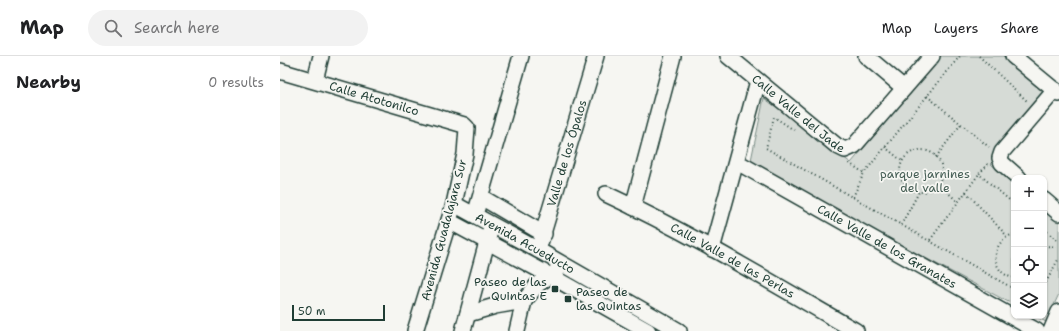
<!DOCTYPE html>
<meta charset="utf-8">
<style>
:root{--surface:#fff;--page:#f2f2f2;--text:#202124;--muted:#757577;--line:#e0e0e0}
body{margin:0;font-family:"Shantell Sans",sans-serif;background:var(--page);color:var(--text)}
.controls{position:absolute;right:12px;bottom:12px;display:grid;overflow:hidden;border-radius:8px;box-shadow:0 1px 3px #0004}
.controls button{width:36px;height:36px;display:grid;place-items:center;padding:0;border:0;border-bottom:1px solid var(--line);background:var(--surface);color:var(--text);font:20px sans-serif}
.scale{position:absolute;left:12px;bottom:10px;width:93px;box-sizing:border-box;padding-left:4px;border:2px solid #1f3d34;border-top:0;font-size:11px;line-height:14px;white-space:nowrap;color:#1f3d34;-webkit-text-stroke:3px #f6f6f2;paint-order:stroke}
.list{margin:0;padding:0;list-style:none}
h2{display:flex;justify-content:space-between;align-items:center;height:52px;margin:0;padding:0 16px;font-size:17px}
h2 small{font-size:13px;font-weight:400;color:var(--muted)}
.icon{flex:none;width:22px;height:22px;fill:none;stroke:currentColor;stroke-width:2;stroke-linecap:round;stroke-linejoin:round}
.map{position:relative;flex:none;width:779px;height:275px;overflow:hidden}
header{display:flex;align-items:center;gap:24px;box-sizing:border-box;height:56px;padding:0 20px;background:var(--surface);border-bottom:1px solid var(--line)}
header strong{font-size:19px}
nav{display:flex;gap:22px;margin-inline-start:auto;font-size:14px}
.search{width:280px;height:36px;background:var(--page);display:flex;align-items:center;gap:10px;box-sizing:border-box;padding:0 14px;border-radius:22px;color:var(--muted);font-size:15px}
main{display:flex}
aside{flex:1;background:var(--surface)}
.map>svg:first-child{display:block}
.green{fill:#d6dbd6;stroke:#7a8c85}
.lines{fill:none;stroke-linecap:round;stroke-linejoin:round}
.minor-casing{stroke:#1f3d34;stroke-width:18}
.path{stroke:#1f3d34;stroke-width:2;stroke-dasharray:1 3;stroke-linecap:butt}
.minor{stroke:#f6f6f2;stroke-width:15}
.poi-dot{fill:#1f3d34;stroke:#f6f6f2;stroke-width:1.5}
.labels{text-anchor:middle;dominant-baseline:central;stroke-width:3.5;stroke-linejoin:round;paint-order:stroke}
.street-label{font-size:12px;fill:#1f3d34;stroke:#f6f6f2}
.park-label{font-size:12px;fill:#445d54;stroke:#f6f6f2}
.poi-label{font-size:12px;fill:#1f3d34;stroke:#f6f6f2;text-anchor:end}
</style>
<header>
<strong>Map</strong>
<div class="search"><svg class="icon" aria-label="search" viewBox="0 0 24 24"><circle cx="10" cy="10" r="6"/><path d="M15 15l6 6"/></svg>Search here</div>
<nav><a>Map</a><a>Layers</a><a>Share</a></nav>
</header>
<main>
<aside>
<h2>Nearby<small>0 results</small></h2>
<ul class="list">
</ul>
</aside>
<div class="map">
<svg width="779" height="275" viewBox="0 0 779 275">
<rect width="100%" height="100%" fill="#f6f6f2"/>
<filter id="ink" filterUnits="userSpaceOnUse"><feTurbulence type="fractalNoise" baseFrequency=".025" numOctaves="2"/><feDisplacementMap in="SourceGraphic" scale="8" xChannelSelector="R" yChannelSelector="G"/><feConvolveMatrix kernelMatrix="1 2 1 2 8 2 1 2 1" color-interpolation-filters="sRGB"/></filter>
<g filter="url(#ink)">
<g class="green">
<polygon points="661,0 723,0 769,35 711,108 734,128 734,249 470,109 484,42 571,107"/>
<polygon points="764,153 779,165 779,238 766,266 755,260 764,260"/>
</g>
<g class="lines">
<defs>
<g id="minor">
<path id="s1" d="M448,0L557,90L565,94L574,90L652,0"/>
<polyline points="586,0 624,32"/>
<polyline points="733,0 779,38"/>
<path id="s2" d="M0,15L184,69L187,72L185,98L174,148L135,275"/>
<polyline points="35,24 41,0"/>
<path id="s3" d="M457,106L757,275"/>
<polyline points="739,122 722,107 720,102 722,96 775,34"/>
<path id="s4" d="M326,138C412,178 494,228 576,275"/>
<polyline points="201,141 264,178"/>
<polyline points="764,144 779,157"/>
<path id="s5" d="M174,148L258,194L399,275"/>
<polyline points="353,151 393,0"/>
<polyline points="195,159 241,0"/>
<polyline points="169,165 269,219 368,275"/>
<polyline points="432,193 478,25"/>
<path id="s6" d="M258,194L316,0"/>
<polyline points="188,258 215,250 244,245"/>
<polyline points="183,275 210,175"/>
<polyline points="237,275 244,245 258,228 277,215"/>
<polyline points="771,275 779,256"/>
</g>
</defs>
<use href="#minor" class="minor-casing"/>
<g class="path">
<polyline points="699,0 748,46"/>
<polyline points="647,40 709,91"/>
<polyline points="514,74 494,61 486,92 734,233"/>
<polyline points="605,91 622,105"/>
<circle cx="641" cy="115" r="21"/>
<polyline points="656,101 681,68"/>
<polyline points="569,107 584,117 680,0"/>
<polyline points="708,108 699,118 734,148"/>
<polyline points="658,127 678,146"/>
<polyline points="686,136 727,180"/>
<polyline points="573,141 584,117"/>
<polyline points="621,169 639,136"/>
<polyline points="764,173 779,186"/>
<path d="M734,178C710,185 709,217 734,222"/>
<polyline points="650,184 699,118"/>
<polyline points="764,190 779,191"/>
<polyline points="764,230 779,202"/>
</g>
<use href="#minor" class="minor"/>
</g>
</g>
<g class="poi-dot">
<rect x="271" y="229" width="8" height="8" rx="2"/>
<rect x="284" y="239" width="8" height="8" rx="2"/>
</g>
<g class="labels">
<g class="street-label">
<text stroke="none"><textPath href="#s2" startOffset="98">Calle Atotonilco</textPath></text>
<text stroke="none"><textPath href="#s1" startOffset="91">Calle Valle del Jade</textPath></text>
<text stroke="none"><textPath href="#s6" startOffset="101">Valle de los Ópalos</textPath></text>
<text transform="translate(164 174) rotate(-75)">Avenida Guadalajara Sur</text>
<text stroke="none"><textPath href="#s5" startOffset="81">Avenida Acueducto</textPath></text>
<text stroke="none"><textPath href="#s3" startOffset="172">Calle Valle de los Granates</textPath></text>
<text stroke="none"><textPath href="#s4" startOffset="143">Calle Valle de las Perlas</textPath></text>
</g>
<g class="park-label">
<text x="645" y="118">parque jarnines<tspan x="645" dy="14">del valle</tspan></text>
</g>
<g class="poi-label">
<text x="267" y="226">Paseo de las<tspan x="267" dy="14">Quintas E</tspan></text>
<text x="296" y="236" text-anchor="start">Paseo de<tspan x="296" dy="14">las Quintas</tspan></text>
</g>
</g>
</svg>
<div class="controls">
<button>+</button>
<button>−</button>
<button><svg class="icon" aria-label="locate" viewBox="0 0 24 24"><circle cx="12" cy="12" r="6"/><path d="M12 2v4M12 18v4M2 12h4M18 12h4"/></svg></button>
<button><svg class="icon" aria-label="layers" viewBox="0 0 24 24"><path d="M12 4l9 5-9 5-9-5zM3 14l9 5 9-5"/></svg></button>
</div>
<div class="scale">50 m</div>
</div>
</main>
